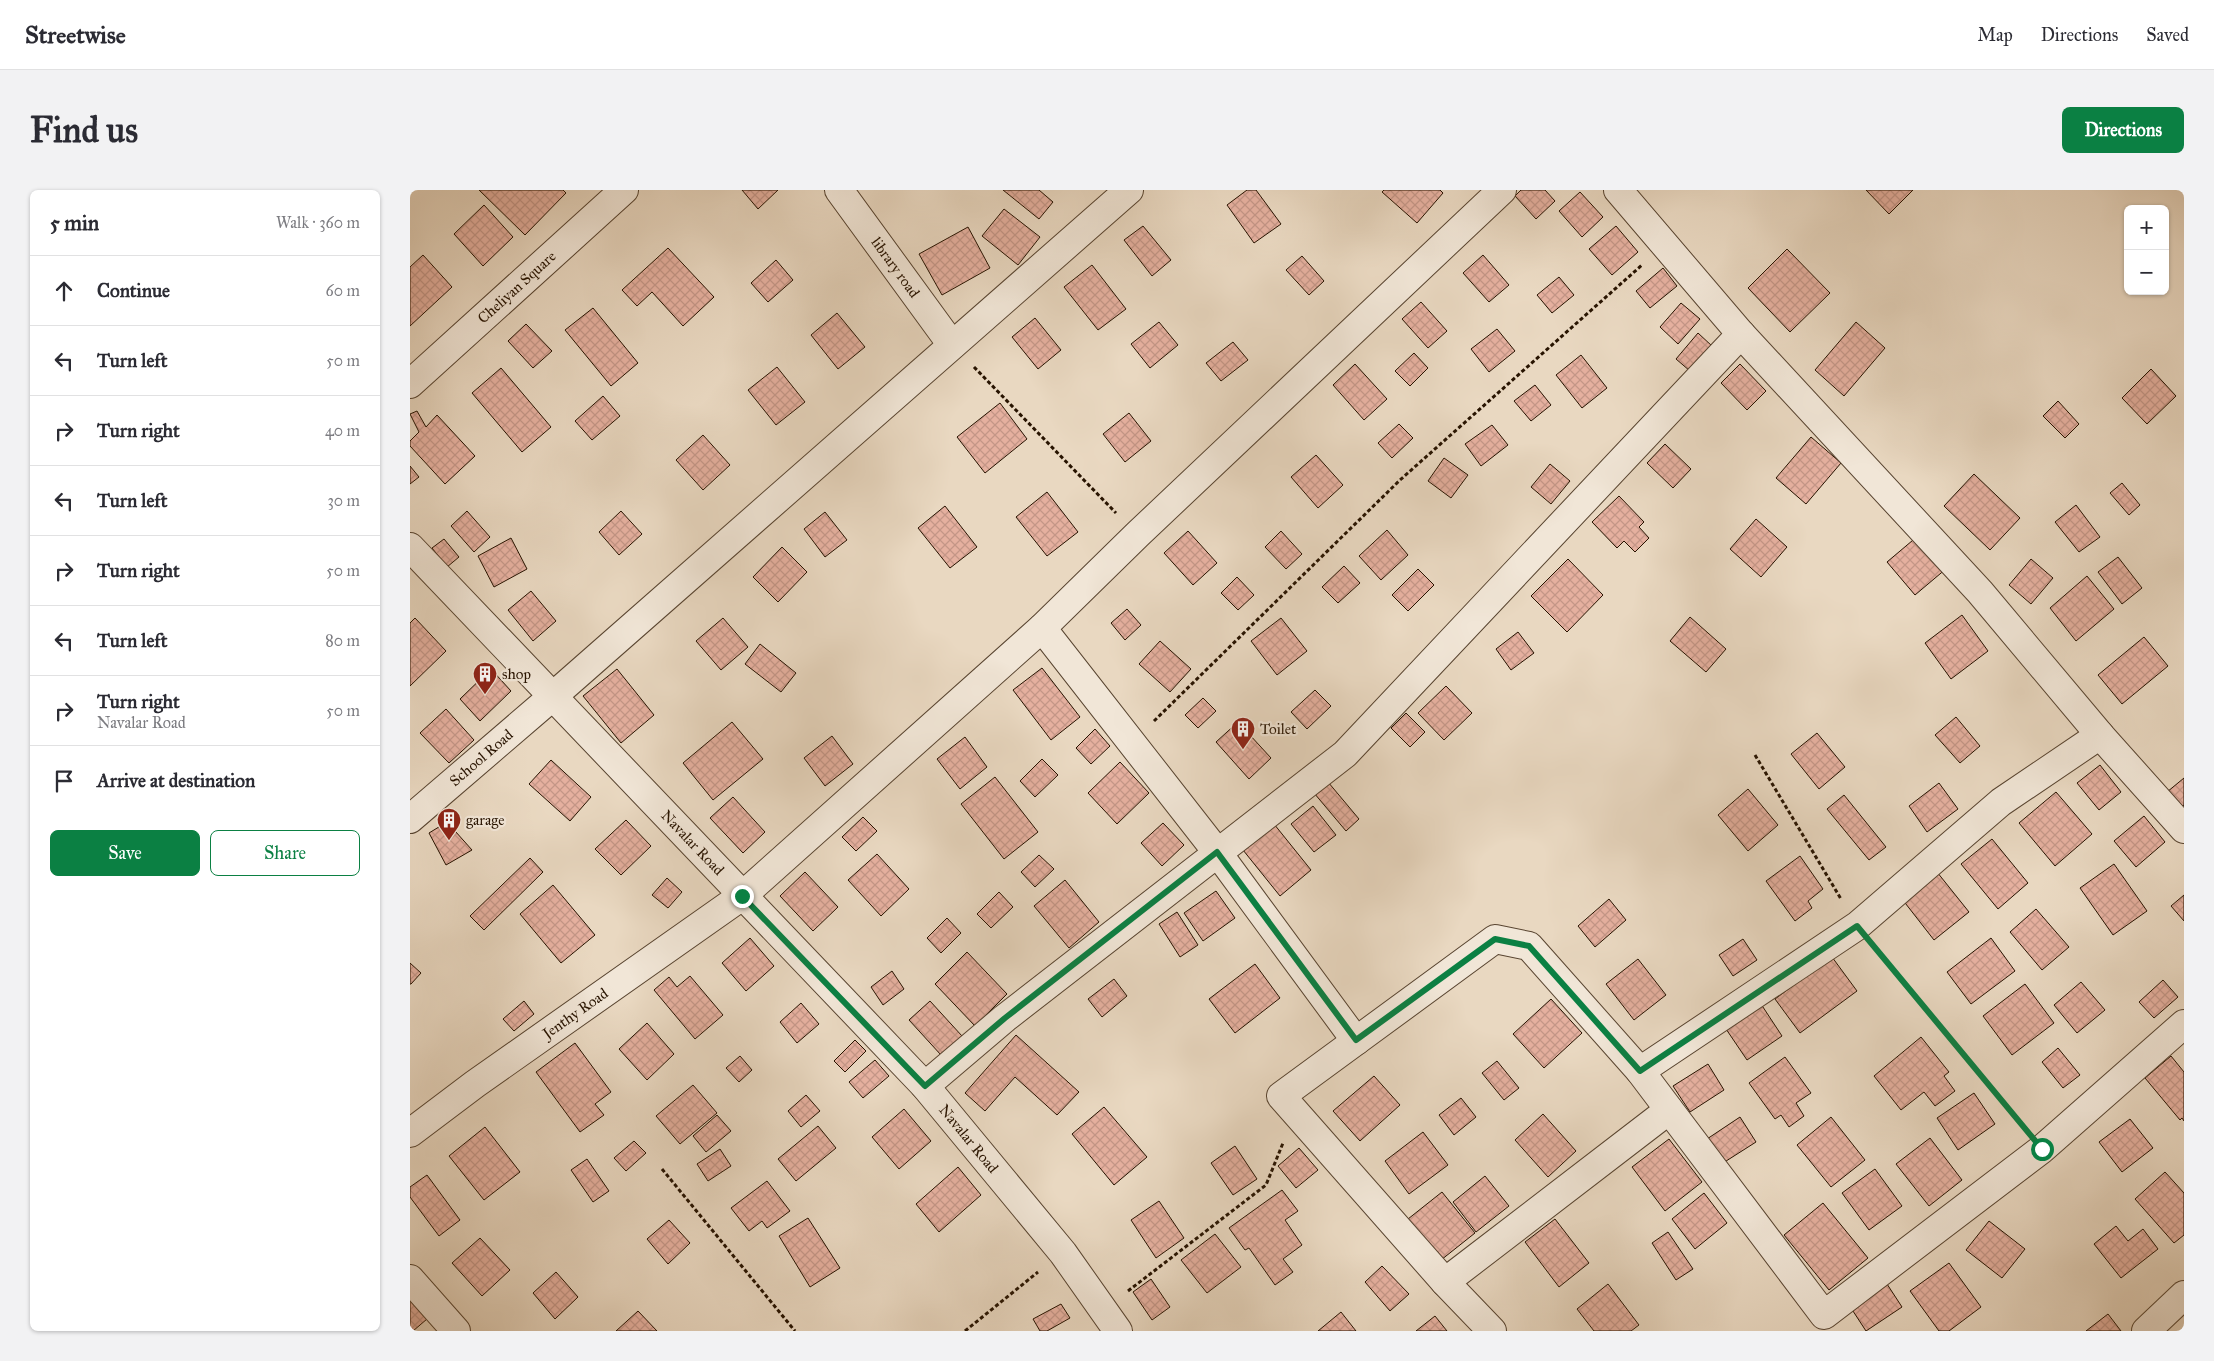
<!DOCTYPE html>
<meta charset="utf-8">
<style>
:root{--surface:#fff;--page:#f2f2f3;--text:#2b2b33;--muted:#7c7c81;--line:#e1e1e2;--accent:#0b8043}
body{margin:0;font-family:"IM FELL Great Primer",serif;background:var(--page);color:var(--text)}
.controls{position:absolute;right:15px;top:15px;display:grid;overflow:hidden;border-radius:8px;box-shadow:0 1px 4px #0004}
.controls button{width:45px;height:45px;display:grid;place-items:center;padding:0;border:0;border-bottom:1px solid var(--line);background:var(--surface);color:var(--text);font:25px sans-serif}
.stop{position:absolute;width:15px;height:15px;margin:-11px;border:4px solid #0b8043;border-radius:50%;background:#fff}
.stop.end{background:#0b8043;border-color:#fff;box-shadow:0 1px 5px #0008}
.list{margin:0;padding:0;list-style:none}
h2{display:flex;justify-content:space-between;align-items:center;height:65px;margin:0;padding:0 20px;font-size:21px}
h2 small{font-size:16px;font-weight:400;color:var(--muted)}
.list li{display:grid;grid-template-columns:32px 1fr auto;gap:15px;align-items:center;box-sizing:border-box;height:70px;padding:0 20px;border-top:1px solid var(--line)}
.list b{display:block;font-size:19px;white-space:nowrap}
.list p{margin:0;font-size:16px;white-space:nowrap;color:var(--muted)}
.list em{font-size:16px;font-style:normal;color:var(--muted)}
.actions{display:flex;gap:10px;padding:15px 20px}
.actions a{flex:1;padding:11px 0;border:1px solid var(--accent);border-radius:8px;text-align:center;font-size:18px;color:var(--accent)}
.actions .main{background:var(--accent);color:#fff}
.icon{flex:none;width:28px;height:28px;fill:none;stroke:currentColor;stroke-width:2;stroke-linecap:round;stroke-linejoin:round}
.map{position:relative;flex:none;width:1774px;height:1141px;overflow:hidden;border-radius:8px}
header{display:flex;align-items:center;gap:30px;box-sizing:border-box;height:70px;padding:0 25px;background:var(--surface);border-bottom:1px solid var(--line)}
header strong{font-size:24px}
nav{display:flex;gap:28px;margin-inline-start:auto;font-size:18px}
.intro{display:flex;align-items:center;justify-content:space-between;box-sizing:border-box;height:120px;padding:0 30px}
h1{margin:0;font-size:35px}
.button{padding:12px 22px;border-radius:8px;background:var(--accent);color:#fff;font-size:18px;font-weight:700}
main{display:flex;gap:30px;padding:0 30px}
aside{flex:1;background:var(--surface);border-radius:8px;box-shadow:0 1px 4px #0004}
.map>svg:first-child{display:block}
.building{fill:url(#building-cross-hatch);stroke:#271300}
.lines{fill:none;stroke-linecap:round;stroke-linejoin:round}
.minor-casing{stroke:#584430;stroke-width:30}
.path{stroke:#271300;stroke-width:3;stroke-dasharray:4 2.5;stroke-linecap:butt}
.minor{stroke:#f1e6d7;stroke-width:28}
.route{stroke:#0b8043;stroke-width:6}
.labels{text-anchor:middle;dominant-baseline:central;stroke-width:4.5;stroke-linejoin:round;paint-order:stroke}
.street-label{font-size:15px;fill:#271300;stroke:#f1e6d7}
.poi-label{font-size:15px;fill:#271300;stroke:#f1e6d7;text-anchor:start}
</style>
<header>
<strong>Streetwise</strong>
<nav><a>Map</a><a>Directions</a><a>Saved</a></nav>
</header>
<div class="intro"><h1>Find us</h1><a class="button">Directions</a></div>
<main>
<aside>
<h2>5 min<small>Walk · 360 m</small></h2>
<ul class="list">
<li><svg class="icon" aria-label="ahead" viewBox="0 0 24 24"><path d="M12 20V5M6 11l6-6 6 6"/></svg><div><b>Continue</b></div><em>60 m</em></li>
<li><svg class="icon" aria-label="left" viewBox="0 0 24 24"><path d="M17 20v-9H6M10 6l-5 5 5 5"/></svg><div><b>Turn left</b></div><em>50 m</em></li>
<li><svg class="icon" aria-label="right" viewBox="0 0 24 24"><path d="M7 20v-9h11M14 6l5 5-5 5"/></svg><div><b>Turn right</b></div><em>40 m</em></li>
<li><svg class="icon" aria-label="left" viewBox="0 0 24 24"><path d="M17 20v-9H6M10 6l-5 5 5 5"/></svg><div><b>Turn left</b></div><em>30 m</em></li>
<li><svg class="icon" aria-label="right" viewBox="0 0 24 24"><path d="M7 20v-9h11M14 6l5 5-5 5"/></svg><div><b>Turn right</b></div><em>50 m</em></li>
<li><svg class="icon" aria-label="left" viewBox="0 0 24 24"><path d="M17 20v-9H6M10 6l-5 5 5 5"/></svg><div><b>Turn left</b></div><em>80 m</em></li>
<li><svg class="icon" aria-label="right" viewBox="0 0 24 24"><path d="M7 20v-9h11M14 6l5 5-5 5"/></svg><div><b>Turn right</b><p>Navalar Road</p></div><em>50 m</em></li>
<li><svg class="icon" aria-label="arrive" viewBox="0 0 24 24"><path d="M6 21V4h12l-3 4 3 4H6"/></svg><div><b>Arrive at destination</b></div></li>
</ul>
<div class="actions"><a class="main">Save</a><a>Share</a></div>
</aside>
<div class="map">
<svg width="1774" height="1141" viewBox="0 0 1774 1141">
<defs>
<pattern id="building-cross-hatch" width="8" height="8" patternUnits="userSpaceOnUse" patternTransform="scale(1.25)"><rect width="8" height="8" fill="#e5b09f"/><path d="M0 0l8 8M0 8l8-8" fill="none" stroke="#c49687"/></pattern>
</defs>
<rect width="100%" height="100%" fill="#e9d8c1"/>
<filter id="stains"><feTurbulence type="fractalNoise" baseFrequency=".004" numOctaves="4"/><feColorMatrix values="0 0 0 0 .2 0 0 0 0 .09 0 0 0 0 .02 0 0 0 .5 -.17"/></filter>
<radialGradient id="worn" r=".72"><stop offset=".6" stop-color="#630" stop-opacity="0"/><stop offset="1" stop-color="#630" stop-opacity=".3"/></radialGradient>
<g class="building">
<polygon points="69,0 153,0 156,3 115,45"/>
<polygon points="332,0 368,0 348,19"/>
<polygon points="593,0 629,0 643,12 629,29"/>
<polygon points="837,0 846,0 871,34 844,53 817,15"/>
<polygon points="974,0 1030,0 1033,3 1007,33 972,2"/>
<polygon points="1111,0 1135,0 1145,11 1126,29 1105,6"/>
<polygon points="1456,0 1503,0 1479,24"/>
<polygon points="1170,2 1193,27 1172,47 1149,21"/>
<polygon points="74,15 103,47 73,76 44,44"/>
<polygon points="594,19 630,47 608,75 572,46"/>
<polygon points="733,36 761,70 742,86 714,50"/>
<polygon points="1206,36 1228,62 1202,85 1179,59"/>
<polygon points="558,37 580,78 532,105 509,64"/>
<polygon points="258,58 304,107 273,136 242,102 227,116 212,100"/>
<polygon points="1377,59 1420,103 1380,142 1338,98"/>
<polygon points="13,65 42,97 0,136 0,77"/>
<polygon points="1073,65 1099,95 1079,112 1053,83"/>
<polygon points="892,66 914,91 899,105 876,80"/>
<polygon points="366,70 383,90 358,112 341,93"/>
<polygon points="682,75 716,119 688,140 654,97"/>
<polygon points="1253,78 1267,96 1240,118 1226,101"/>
<polygon points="1149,87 1164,105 1142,123 1127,105"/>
<polygon points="1011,112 1037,141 1018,158 992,129"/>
<polygon points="1271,113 1290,129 1268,154 1250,137"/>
<polygon points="183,118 228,173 201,196 155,140"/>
<polygon points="427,123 455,157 428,179 401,145"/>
<polygon points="625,128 651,160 628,179 602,147"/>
<polygon points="749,132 768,155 740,178 721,154"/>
<polygon points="1446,132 1475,158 1434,206 1405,180"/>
<polygon points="116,134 142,161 123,178 98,151"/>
<polygon points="1087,139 1105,161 1079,182 1061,159"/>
<polygon points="1288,143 1302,156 1280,181 1266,169"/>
<polygon points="823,152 838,170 811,191 796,173"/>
<polygon points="1004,163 1018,178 1000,196 985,181"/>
<polygon points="1171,165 1197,198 1172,218 1146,185"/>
<polygon points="945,174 977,209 954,230 923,195"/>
<polygon points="1330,174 1356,201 1337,220 1311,193"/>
<polygon points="367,177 395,212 366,235 338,200"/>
<polygon points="91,178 141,237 112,262 62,203"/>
<polygon points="1741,179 1766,206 1737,234 1712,208"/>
<polygon points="1125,195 1141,215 1121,231 1104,211"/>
<polygon points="193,206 210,226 182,250 165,231"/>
<polygon points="1648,211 1669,234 1655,248 1633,226"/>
<polygon points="590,213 617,249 575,283 547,247"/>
<polygon points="7,221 16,237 27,225 65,266 35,294 0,256 0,251 9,242 0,224"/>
<polygon points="719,223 741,251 715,272 693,244"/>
<polygon points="989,234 1003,248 982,268 968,253"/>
<polygon points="1082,235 1098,255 1071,276 1055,254"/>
<polygon points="293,245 320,275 293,300 266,270"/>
<polygon points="1401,247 1431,273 1396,314 1366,288"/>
<polygon points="1255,254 1281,279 1263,298 1237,273"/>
<polygon points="906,265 933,295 908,318 881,287"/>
<polygon points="1034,268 1058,285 1041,308 1018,291"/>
<polygon points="1140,274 1160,291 1141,314 1121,297"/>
<polygon points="0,276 9,287 0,294"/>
<polygon points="1564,284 1610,328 1580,360 1534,316"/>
<polygon points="1712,293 1730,315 1719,325 1700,303"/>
<polygon points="637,302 668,342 637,366 606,327"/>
<polygon points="1209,306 1234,332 1229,337 1239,348 1225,362 1214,351 1207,358 1182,332"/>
<polygon points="1666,315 1690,347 1669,362 1645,332"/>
<polygon points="535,316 567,357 540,378 508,338"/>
<polygon points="57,321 80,347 64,362 41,336"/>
<polygon points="211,321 232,344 209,365 189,342"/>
<polygon points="415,322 437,350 415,367 394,339"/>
<polygon points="1346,329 1377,357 1351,387 1320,359"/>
<polygon points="977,340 998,365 971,390 949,366"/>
<polygon points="778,341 807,373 783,395 754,363"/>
<polygon points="871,341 892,364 876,379 855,357"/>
<polygon points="1509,345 1537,378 1505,405 1477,372"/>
<polygon points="101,348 117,379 84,397 68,366"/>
<polygon points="34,349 49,367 37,377 22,358"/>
<polygon points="372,357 397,382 368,412 343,387"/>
<polygon points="1708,367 1732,398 1712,414 1688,382"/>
<polygon points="1158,369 1193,405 1157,442 1121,406"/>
<polygon points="1621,369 1643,388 1621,414 1599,395"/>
<polygon points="934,376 950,393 928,413 912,397"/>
<polygon points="1008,379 1024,395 998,421 982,405"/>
<polygon points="1677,386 1704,419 1666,451 1640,418"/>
<polygon points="827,387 844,405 828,420 811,403"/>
<polygon points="121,401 146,431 123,451 98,420"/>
<polygon points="717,419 731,435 715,450 701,433"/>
<polygon points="1552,425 1578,461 1541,489 1515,453"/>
<polygon points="1280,427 1316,459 1296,482 1260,451"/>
<polygon points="5,428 36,461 0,496 0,433"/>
<polygon points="313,428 338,457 311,480 286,451"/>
<polygon points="871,428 897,461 867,485 841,451"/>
<polygon points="1108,442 1124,463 1101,480 1086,459"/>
<polygon points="1734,447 1758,476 1712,514 1688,485"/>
<polygon points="750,451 781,479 760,502 729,474"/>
<polygon points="350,454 386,483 371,502 335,474"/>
<polygon points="632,478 670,527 641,550 603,500"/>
<polygon points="81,479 101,501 70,531 50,509"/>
<polygon points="207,479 244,525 211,553 173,506"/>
<polygon points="1036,496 1062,523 1034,550 1008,523"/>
<polygon points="905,500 921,516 897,539 881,522"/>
<polygon points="793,508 806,521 788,538 775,525"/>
<polygon points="36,519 64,550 39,573 10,543"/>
<polygon points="996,523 1015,542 1000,557 981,538"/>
<polygon points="1546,527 1570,556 1550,573 1525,545"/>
<polygon points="322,532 353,569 303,610 273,573"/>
<polygon points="828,532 861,568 839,589 806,552"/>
<polygon points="685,539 700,556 681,574 666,558"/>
<polygon points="1407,543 1435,577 1409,599 1381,564"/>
<polygon points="422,546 443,574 415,596 394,568"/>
<polygon points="555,547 577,577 550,599 527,569"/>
<polygon points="632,569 648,585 625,607 610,591"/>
<polygon points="141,570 181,607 160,631 119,594"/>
<polygon points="710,572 739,603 707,634 678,603"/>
<polygon points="1690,575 1711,602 1689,620 1667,593"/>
<polygon points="585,587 628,642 594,669 551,614"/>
<polygon points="1774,588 1774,615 1770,618 1757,602"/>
<polygon points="918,592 949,629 936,641 904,603"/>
<polygon points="1529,593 1548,619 1517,642 1499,616"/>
<polygon points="1338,599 1368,635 1338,661 1308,625"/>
<polygon points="1646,602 1682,644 1645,676 1609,633"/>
<polygon points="1434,605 1476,657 1459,670 1417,619"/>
<polygon points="323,607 355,642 333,663 300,628"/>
<polygon points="903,616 926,645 904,662 881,634"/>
<polygon points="1734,626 1755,652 1726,677 1704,651"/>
<polygon points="453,627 467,641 446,661 432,647"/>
<polygon points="216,630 241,656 211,685 185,659"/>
<polygon points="37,632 62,660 36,675 19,643"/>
<polygon points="753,633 774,655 752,676 731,653"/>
<polygon points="864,634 901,680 870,706 833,660"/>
<polygon points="1582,649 1618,693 1588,719 1551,674"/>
<polygon points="467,664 499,699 471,726 438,690"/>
<polygon points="629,665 644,679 625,697 611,682"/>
<polygon points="1390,666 1413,699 1398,711 1402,718 1385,731 1356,691"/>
<polygon points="120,668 133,682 74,740 60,726"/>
<polygon points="1704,674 1737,721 1703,745 1670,698"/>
<polygon points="395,682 428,717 403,741 370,706"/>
<polygon points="1527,682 1559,722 1524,750 1492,709"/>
<polygon points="257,688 272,702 258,718 242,705"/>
<polygon points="655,690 689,732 659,758 624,716"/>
<polygon points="143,695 185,745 151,773 110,724"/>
<polygon points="806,701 825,728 793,751 774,723"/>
<polygon points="589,702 603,717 581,738 567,724"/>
<polygon points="1774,705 1774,731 1761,716"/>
<polygon points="1199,709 1216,730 1185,757 1168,736"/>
<polygon points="1626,719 1659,757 1632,780 1600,742"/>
<polygon points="767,722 788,755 770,767 749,734"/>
<polygon points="537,728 551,743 531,763 517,748"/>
<polygon points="340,748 364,776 336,801 312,773"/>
<polygon points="1581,748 1605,781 1561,814 1537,782"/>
<polygon points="1333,749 1347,770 1323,786 1309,765"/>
<polygon points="557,762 597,804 565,836 525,794"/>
<polygon points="1422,767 1447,801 1390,843 1365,809"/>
<polygon points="1228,769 1256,805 1224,830 1196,794"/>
<polygon points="0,773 11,783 1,794 0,794"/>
<polygon points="845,774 870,808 825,843 799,809"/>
<polygon points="482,781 494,799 473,815 461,797"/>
<polygon points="280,786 313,825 285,849 244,800 259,787 267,797"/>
<polygon points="704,789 717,806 692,827 678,809"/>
<polygon points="1753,790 1768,807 1744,828 1729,812"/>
<polygon points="1671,792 1695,820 1667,843 1644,815"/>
<polygon points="1615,794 1644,833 1602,865 1573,826"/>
<polygon points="1141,809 1172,843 1134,878 1103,844"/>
<polygon points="114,811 124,824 104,841 93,829"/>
<polygon points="520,811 552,846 531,865 499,830"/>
<polygon points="1349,811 1372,846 1337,870 1314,836"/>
<polygon points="391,813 409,834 387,853 370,832"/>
<polygon points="237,833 264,864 237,890 209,859"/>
<polygon points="606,845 669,902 647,925 605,887 575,921 555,903"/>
<polygon points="1511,847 1539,882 1534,886 1545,901 1525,916 1514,902 1491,920 1464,886"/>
<polygon points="445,850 456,861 435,882 424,871"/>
<polygon points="165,853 201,902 185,914 194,925 170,942 126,882"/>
<polygon points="1648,858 1670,885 1653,898 1632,872"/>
<polygon points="330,866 342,880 329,892 316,878"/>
<polygon points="1761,866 1774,882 1774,931 1772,928 1770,930 1735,888"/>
<polygon points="1375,867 1401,903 1386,913 1394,926 1379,937 1371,925 1365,929 1339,893"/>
<polygon points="465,870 479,886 453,908 439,892"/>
<polygon points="1087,871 1109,898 1094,910 1072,883"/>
<polygon points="1298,874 1314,900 1280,922 1263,896"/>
<polygon points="964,886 990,915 950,951 923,921"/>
<polygon points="283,895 307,923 270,954 246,926"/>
<polygon points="1564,903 1585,934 1548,960 1527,928"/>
<polygon points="396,905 410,921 391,937 378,921"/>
<polygon points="1051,908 1066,927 1044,945 1029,925"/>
<polygon points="694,917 737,967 704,995 662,944"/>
<polygon points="494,919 521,951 489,979 462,947"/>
<polygon points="1133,924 1166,961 1138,987 1105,950"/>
<polygon points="307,925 321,941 296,962 283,946"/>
<polygon points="1330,927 1346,952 1313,973 1297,949"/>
<polygon points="1421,927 1455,970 1421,997 1387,955"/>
<polygon points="1720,929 1743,958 1712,982 1689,952"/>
<polygon points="408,936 426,958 386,991 368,969"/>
<polygon points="75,937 110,982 74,1010 39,966"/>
<polygon points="1013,942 1038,975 999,1004 975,971"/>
<polygon points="1520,948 1552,990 1519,1016 1486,974"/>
<polygon points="1259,949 1292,992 1255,1021 1222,977"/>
<polygon points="224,951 236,963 216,981 204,968"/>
<polygon points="825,956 847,989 823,1005 801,973"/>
<polygon points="889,958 908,980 886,998 868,976"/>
<polygon points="310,959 321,976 298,991 287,974"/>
<polygon points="177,969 199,1001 183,1012 161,980"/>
<polygon points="548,977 571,1005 529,1042 506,1014"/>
<polygon points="1465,979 1492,1016 1459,1040 1432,1003"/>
<polygon points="1755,982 1774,1003 1774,1045 1764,1053 1725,1009"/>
<polygon points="17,985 50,1030 29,1046 0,1007 0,997"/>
<polygon points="1075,986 1099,1016 1066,1042 1043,1012"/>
<polygon points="357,991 380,1021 357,1038 352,1031 339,1041 321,1018"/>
<polygon points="872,1000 888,1021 875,1030 892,1055 873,1069 883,1082 865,1095 839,1058 835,1060 819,1038"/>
<polygon points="1032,1002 1065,1043 1031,1070 998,1029"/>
<polygon points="1294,1003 1317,1033 1285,1059 1262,1029"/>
<polygon points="749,1011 774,1048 746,1068 721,1030"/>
<polygon points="1413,1013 1458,1068 1419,1100 1374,1045"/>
<polygon points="398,1028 430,1078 400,1097 369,1046"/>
<polygon points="1145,1029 1179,1073 1149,1097 1115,1052"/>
<polygon points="259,1030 280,1053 258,1074 237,1049"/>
<polygon points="1579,1031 1615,1059 1592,1088 1556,1060"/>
<polygon points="1706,1036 1718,1051 1733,1039 1748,1059 1711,1088 1684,1054"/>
<polygon points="1258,1042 1283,1079 1266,1090 1242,1053"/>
<polygon points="805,1044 831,1077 797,1103 771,1070"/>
<polygon points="70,1048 100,1080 72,1106 42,1073"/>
<polygon points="1539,1073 1571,1117 1539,1141 1529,1141 1500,1101"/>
<polygon points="972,1076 999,1104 980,1121 955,1092"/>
<polygon points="146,1082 168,1107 145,1129 123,1103"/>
<polygon points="741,1089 760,1117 742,1130 723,1102"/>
<polygon points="1198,1094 1229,1135 1221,1141 1184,1141 1167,1119"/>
<polygon points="1477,1094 1492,1117 1456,1141 1441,1118"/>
<polygon points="0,1110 17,1129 3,1141 0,1141"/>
<polygon points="651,1114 660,1128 637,1141 630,1141 623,1129"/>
<polygon points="228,1121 247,1141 206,1141"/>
<polygon points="931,1122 946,1141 908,1141"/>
<polygon points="1698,1124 1711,1141 1676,1141"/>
<polygon points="1025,1126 1037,1141 1006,1141"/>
</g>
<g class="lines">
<defs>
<g id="minor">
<path id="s1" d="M429,0L542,155"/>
<polyline points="1208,0 1331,144 1570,402 1690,545 1774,639"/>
<path id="s2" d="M0,194L214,0"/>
<path id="s3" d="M0,357L515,896L653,1063L708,1141"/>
<polyline points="632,438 807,662 946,851 1085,749 1119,756 1230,881"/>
<polyline points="1690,545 1591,612 1447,736 1230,881 1414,1125 1632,959 1774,834"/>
<path id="s4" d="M0,629L142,507L719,0"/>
<polyline points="946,851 871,906 1035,1092 1259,920"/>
<polyline points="515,896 595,828 935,564 1331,144"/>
<path id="s5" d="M0,943L65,894L332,706L632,438L728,344L1092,0"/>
<polyline points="0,1089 46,1141"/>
<polyline points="1035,1092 1082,1141"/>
<polyline points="1736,1141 1774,1105"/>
</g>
</defs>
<use href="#minor" class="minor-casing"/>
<g class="path">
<polyline points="564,177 706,323"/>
<polyline points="744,531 990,290 1232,75"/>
<polyline points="1345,565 1431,709"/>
<polyline points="1466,759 1612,935"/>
<polyline points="252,979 385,1141"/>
<polyline points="718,1101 856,995 873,953"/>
<polyline points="555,1141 628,1082"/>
</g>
<use href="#minor" class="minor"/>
</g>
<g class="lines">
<polyline class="route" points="332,706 515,896 595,828 807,662 946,850 1085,749 1119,756 1230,881 1447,736 1632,959"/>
</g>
<defs>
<symbol id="building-pin" viewBox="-11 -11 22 30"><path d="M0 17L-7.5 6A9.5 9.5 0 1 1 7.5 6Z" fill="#8f2418" stroke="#f1e6d7"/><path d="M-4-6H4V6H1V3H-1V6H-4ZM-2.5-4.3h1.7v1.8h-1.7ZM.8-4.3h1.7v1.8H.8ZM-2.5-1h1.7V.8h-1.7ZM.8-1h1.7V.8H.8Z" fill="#fff"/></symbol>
</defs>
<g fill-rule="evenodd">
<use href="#building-pin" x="61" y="470" width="28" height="38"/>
<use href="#building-pin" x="819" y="525" width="28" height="38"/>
<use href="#building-pin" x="25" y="616" width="28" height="38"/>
</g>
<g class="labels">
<g class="street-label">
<text stroke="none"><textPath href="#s1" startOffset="96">library road</textPath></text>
<text stroke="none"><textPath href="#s2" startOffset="144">Cheliyan Square</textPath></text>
<text stroke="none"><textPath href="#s4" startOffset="94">School Road</textPath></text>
<text stroke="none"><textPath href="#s3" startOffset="409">Navalar Road</textPath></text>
<text stroke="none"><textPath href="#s5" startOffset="204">Jenthy Road</textPath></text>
<text stroke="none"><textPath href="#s3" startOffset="814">Navalar Road</textPath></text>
</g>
<g class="poi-label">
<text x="92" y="484">shop</text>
<text x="850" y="539">Toilet</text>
<text x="56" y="630">garage</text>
</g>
</g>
<rect width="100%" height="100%" filter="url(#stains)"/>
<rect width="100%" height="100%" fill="url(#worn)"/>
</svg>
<div class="controls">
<button>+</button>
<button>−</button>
</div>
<div class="stop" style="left:1632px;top:959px"></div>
<div class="stop end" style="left:332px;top:706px"></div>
</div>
</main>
